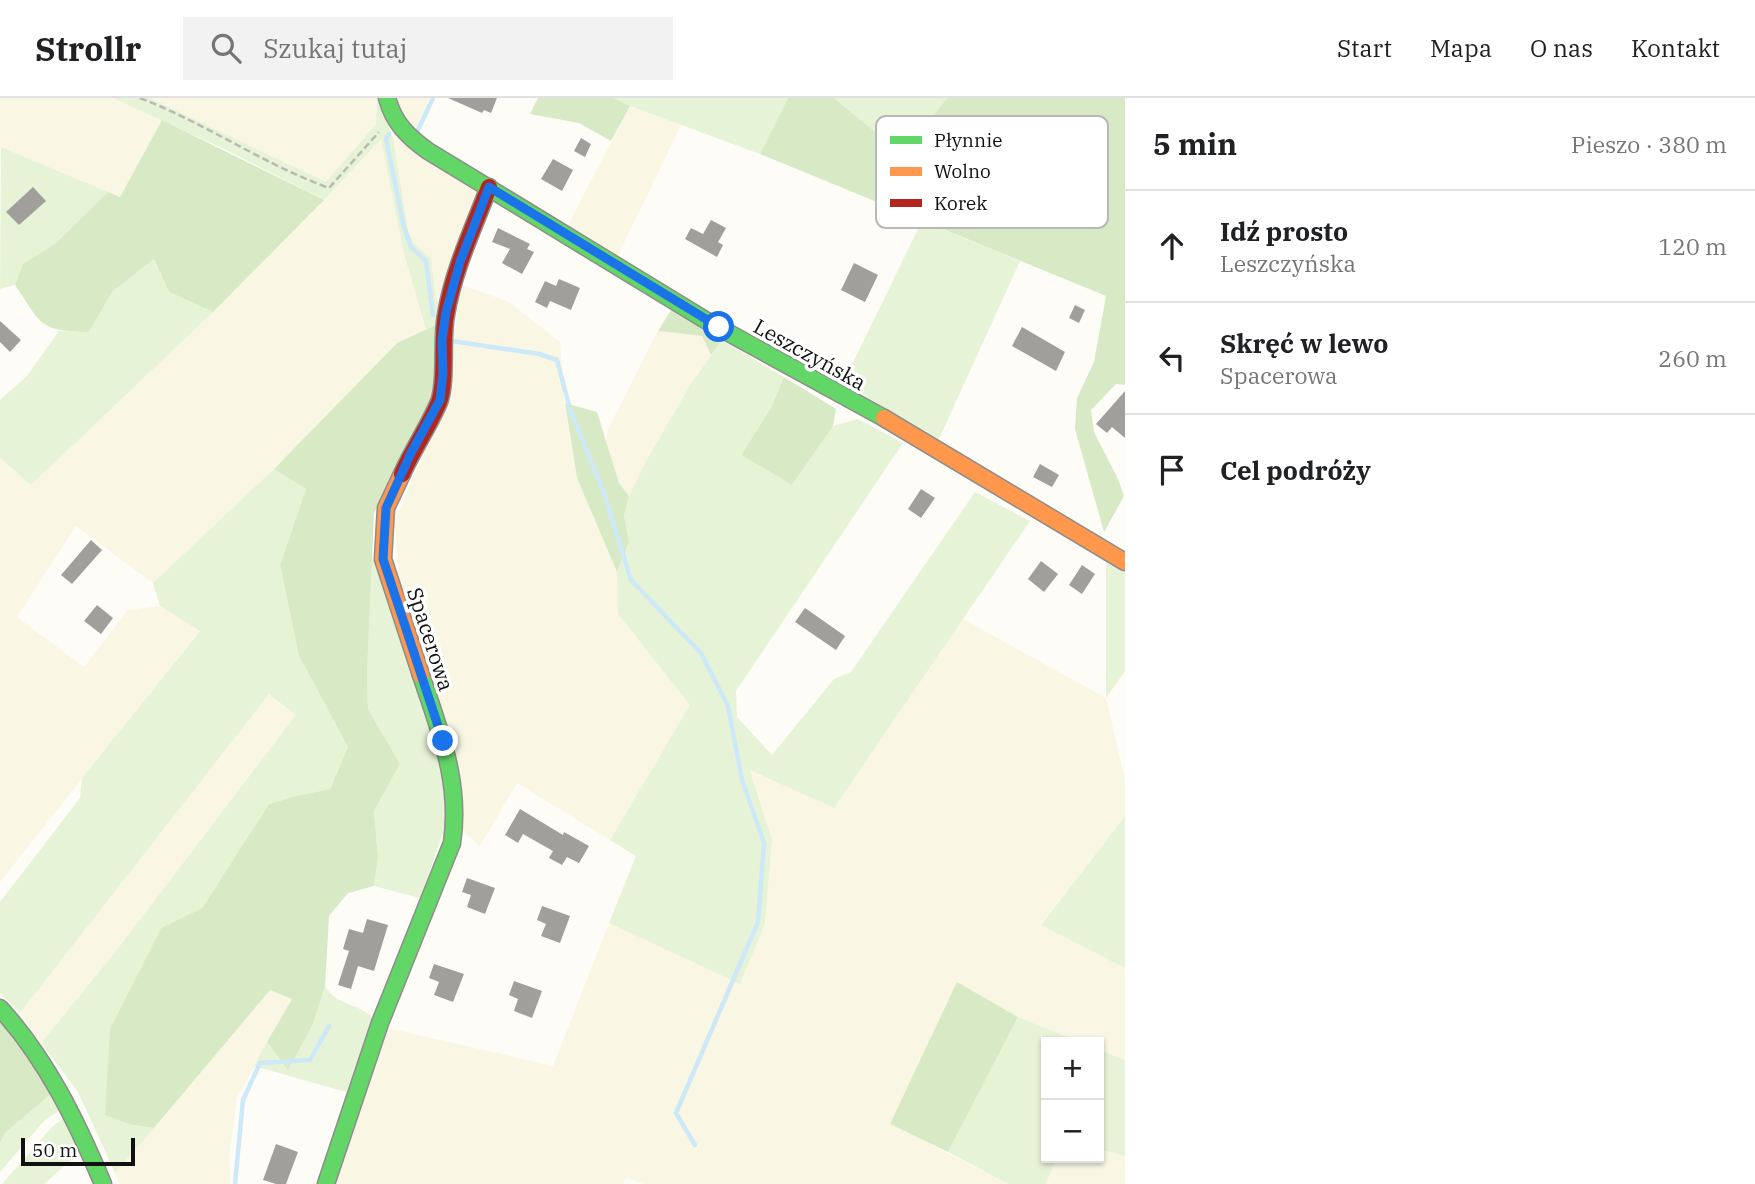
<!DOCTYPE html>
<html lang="pl">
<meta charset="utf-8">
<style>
:root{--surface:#fff;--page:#f2f2f2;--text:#202124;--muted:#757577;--line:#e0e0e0}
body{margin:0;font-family:"IBM Plex Serif",serif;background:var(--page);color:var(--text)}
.controls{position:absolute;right:21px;bottom:21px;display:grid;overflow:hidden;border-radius:0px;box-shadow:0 2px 5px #0004}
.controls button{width:63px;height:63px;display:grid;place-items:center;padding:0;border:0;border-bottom:2px solid var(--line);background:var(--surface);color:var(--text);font:35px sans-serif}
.scale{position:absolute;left:21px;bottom:18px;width:114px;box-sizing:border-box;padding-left:7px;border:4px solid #111;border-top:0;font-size:19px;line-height:24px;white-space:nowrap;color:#111;-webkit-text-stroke:5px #fff;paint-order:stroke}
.stop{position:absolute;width:21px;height:21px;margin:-16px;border:5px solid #1a73e8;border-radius:50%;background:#fff}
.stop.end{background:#1a73e8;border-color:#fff;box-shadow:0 2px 7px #0008}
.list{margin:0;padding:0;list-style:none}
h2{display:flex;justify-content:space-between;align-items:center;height:91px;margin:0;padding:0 28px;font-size:30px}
h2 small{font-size:23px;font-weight:400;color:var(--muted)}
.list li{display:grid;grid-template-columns:46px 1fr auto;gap:21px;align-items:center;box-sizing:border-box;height:112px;padding:0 28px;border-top:2px solid var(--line)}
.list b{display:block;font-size:26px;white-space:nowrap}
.list p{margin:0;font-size:23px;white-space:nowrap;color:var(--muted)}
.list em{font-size:23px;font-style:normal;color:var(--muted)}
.icon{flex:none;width:38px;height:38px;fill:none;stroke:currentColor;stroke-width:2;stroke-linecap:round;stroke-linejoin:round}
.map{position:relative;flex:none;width:1125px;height:1086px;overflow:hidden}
header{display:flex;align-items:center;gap:42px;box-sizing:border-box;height:98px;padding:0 35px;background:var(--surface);border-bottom:2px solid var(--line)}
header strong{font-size:33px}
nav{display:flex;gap:38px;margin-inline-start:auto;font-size:24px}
.search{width:490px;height:63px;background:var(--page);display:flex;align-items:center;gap:18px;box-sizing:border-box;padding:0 24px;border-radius:0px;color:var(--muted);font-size:26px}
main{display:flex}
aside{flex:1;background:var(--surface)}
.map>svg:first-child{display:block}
.farmland{fill:#f9f7e4}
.green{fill:#e7f3d7}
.forest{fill:#d8eac5}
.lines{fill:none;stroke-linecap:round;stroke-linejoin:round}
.stream{stroke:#cde8f7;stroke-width:4.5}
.building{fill:#a19f9c}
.fast-casing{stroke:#8e8d8b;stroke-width:19}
.slow-casing{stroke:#8e8d8b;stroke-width:19}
.jam-casing{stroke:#8e8d8b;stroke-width:19}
.path{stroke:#b9b9b8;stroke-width:2.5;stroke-dasharray:7 3.5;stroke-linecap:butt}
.fast{stroke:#63d668;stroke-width:16}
.slow{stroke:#ff974d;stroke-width:16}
.jam{stroke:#b3261e;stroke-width:16}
.route{stroke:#1a73e8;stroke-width:9}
.labels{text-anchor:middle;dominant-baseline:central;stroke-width:7;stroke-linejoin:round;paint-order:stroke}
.street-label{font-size:21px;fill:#111;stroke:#fff}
.key{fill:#fff;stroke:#b8b8b8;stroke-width:2}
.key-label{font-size:19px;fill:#111}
</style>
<header>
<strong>Strollr</strong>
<div class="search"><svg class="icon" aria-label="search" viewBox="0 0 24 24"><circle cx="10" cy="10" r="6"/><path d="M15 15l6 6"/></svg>Szukaj tutaj</div>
<nav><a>Start</a><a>Mapa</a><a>O nas</a><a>Kontakt</a></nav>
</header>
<main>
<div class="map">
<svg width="1125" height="1086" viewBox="0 0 1125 1086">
<rect width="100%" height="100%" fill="#fdfcf7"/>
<g class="farmland">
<polygon points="0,0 113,0 162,22 120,99 0,50"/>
<polygon points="150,0 377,0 376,26 326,84"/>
<polygon points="395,0 429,0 415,33"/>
<polygon points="630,8 681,27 618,157 568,127"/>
<polygon points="393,38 478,96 442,212 436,200 431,160 414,145 408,133"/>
<polygon points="381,40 404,156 426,232 397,245 265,380 153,485 76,428 17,519 84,569 128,512 160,508 200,532 0,784 0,360 31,387 213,214 324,102"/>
<polygon points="460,186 509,204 560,244 564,301 577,380 617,474 618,516 691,606 610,742 517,685 480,748 465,735 399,482 395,422 448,298"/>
<polygon points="658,233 702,238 711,257 690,287 646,363 629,398 619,385 606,342 608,331"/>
<polygon points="963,521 1106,600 1125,681 1125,718 1041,826 1125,870 1125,962 1099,952 1099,944 1080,944 1018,919 957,885 891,1026 1008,1086 644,1086 626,1079 623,1086 334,1086 388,930 553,968 609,825 740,885 765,826 772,742 750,671 834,710"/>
<polygon points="269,595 297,617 116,853 41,945 20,915"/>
<polygon points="270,891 292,901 237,1000 229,1060 231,1086 120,1086 115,1075"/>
<polygon points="1099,1051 1125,1058 1125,1086 1046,1086 1056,1060 1099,1060"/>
</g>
<g class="green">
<polygon points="113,0 150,0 326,84 376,26 377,0 393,39 408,133 414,145 431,160 436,200 442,212 436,227 426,232 404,156 381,41 324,102 224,51"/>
<polygon points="614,0 788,0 760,56 630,8"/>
<polygon points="834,0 947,0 903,57"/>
<polygon points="1,49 108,94 56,145 23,166 15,187 0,191"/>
<polygon points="922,123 1020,163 939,341 843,285"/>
<polygon points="154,161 169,194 213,214 31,387 0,360 0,302 27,278 59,233 89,234 112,194"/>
<polygon points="722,242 784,279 771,310 741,357 792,387 833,328 858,321 903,345 736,593 737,619 772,657 834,581 851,574 975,394 1030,423 834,710 750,672 772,742 765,826 740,886 609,825 636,758 610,742 690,607 618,516 617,474 629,444 624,417 629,398 646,363 690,287"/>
<polygon points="274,371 306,391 280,467 299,558 348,649 330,691 296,698 269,706 202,810 161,830 110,932 133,1027 154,1030 115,1075 78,994 41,945 116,853 296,617 269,596 20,915 0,895 0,804 80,700 82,680 200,533 160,508 153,485"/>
<polygon points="372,458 435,642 448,721 420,800 374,788 378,759 374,713 400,666 368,611 367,575"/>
<polygon points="1106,464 1125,475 1125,573 1106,600"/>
<polygon points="1125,718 1125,870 1041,827"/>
<path d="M325,888C338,909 355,903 373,920L346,994L254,968L267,944L288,971L313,926Z"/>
<polygon points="1018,919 1080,944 1046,944 1046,1060 1056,1060 1046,1086 1008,1086 948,1054"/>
<polygon points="1099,952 1125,962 1125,1058 1099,1051"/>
<polygon points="53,994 64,1009 44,1023 0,1074 0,1045 5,1035"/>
<polygon points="67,1018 81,1053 44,1086 2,1086 52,1029"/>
</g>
<g class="forest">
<polygon points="538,0 614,0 630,8 611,43 579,25 530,16"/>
<polygon points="788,0 834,0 903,57 947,0 1125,0 1125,287 1116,286 1091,312 1094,334 1118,381 1124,398 1104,434 1075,331 1077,300 1094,264 1106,198 760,56"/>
<path d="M162,22L324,102L213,214L169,194L154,161L112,194L89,234C39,233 42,227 15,187L23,166L56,145L108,94L120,99Z"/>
<polygon points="671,212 722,242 711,257 702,238 658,233"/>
<polygon points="436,227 433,296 374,415 367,575 368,611 400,666 374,713 378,759 374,788 348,795 329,818 325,888 313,926 288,972 267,944 292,901 270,892 154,1030 133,1027 105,1017 110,931 161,830 202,810 269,706 296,698 330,691 348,649 299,558 280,467 306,391 274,371 397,245"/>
<polygon points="784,279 836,311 833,328 792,387 741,357 771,310"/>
<polygon points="565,305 597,314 619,385 629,398 624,417 629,444 617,474 577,380"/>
<polygon points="957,884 1018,919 948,1054 890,1026"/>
<polygon points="0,924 53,994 5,1035 0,1045"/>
</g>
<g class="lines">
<g class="stream">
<polyline points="417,34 433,0"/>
<polyline points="389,36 386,41 404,129 411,149 426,163 433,217"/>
<polyline points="452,243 539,256 557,262 570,311 604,395 631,482 701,555 728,608 742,682 764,745 758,824 676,1015 695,1047"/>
<polyline points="235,1086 243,1002 260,965 310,962 329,928"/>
</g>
</g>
<g class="building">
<polygon points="448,0 497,0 491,15 484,12 482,15"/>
<polygon points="581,40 591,46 585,59 574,53"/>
<polygon points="553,61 573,72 562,93 541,81"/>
<polygon points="33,89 46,103 19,127 6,114"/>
<polygon points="711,122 726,130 718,144 723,147 717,159 685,141 691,130 703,136"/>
<polygon points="498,130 530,146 527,151 534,154 522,176 502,165 510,151 492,144"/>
<polygon points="854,165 878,177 865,204 841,192"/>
<polygon points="559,181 580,190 571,212 550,203 547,210 535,204 545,183 556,188"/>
<polygon points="1075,207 1085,212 1079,225 1069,220"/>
<polygon points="0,223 21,242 10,254 0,244"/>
<polygon points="1022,229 1065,254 1056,273 1012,248"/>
<polygon points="1125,293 1125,340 1112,329 1107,335 1096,326"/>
<polygon points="1040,366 1059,377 1052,389 1033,379"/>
<polygon points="921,391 935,400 921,420 908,411"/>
<polygon points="91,442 102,452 72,486 61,477"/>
<polygon points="1041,463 1058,476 1044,494 1028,481"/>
<polygon points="1082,467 1095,476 1082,496 1069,487"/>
<polygon points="97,507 113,520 101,536 84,523"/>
<polygon points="805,510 845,538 836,552 795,524"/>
<polygon points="520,711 563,737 564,734 589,748 579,765 567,759 562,767 549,760 553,753 523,736 518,745 505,737"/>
<polygon points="467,780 495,790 485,816 467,809 471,797 462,794"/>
<polygon points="542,808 570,818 560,845 541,838 546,826 537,822"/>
<polygon points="367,821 388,827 374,873 358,868 351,891 338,887 349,853 343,851 349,831 363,835"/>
<polygon points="434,866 464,876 453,904 434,897 439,884 429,880"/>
<polygon points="514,883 542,893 532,920 514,913 518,901 509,897"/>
<polygon points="276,1046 298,1054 286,1086 276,1086 263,1082"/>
</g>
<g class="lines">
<defs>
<g id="fast">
<path d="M387,0C394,25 407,38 428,53L707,223L884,320"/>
<path d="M0,910C47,962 76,1022 103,1086"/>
<path d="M326,1086L380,925L452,745C461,685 440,634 421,577"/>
</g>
<g id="slow">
<polyline points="884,320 1125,464"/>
<polyline points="402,376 386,410 383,461 421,577"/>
</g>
<path id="jam" d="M402,376C413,351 429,328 439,304C447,283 441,242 446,217C453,173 473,131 489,89"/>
</defs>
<use href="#fast" class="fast-casing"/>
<use href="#slow" class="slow-casing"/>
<use href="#jam" class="jam-casing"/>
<path class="path" d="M140,0C205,25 263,66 329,90L379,34"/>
<use href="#fast" class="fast"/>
<use href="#slow" class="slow"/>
<use href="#jam" class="jam"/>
</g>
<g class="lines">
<polyline class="route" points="443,643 383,461 386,410 411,355 440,302 443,275 442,242 446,214 460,164 489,89 719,229"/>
</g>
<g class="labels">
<g class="street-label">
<text transform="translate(810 256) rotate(29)">Leszczyńska</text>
<text transform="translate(431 541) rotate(72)">Spacerowa</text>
</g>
</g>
<rect x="876" y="18" width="232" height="112" rx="10" class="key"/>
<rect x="890" y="38" width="32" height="8" fill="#63d668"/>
<rect x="890" y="69" width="32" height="9" fill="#ff974d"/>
<rect x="890" y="101" width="32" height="8" fill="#b3261e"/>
<g class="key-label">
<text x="934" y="49">Płynnie</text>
<text x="934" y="80">Wolno</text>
<text x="934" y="112">Korek</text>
</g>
</svg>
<div class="controls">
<button>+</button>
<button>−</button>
</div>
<div class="scale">50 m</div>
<div class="stop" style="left:719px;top:229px"></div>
<div class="stop end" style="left:443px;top:643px"></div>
</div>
<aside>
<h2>5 min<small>Pieszo · 380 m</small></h2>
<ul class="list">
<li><svg class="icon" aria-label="ahead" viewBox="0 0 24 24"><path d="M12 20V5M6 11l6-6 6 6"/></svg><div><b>Idź prosto</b><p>Leszczyńska</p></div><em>120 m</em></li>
<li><svg class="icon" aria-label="left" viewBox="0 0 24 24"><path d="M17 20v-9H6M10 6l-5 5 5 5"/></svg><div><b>Skręć w lewo</b><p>Spacerowa</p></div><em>260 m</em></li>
<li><svg class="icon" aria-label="arrive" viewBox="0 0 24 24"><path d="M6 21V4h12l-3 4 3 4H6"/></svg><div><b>Cel podróży</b></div></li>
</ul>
</aside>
</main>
